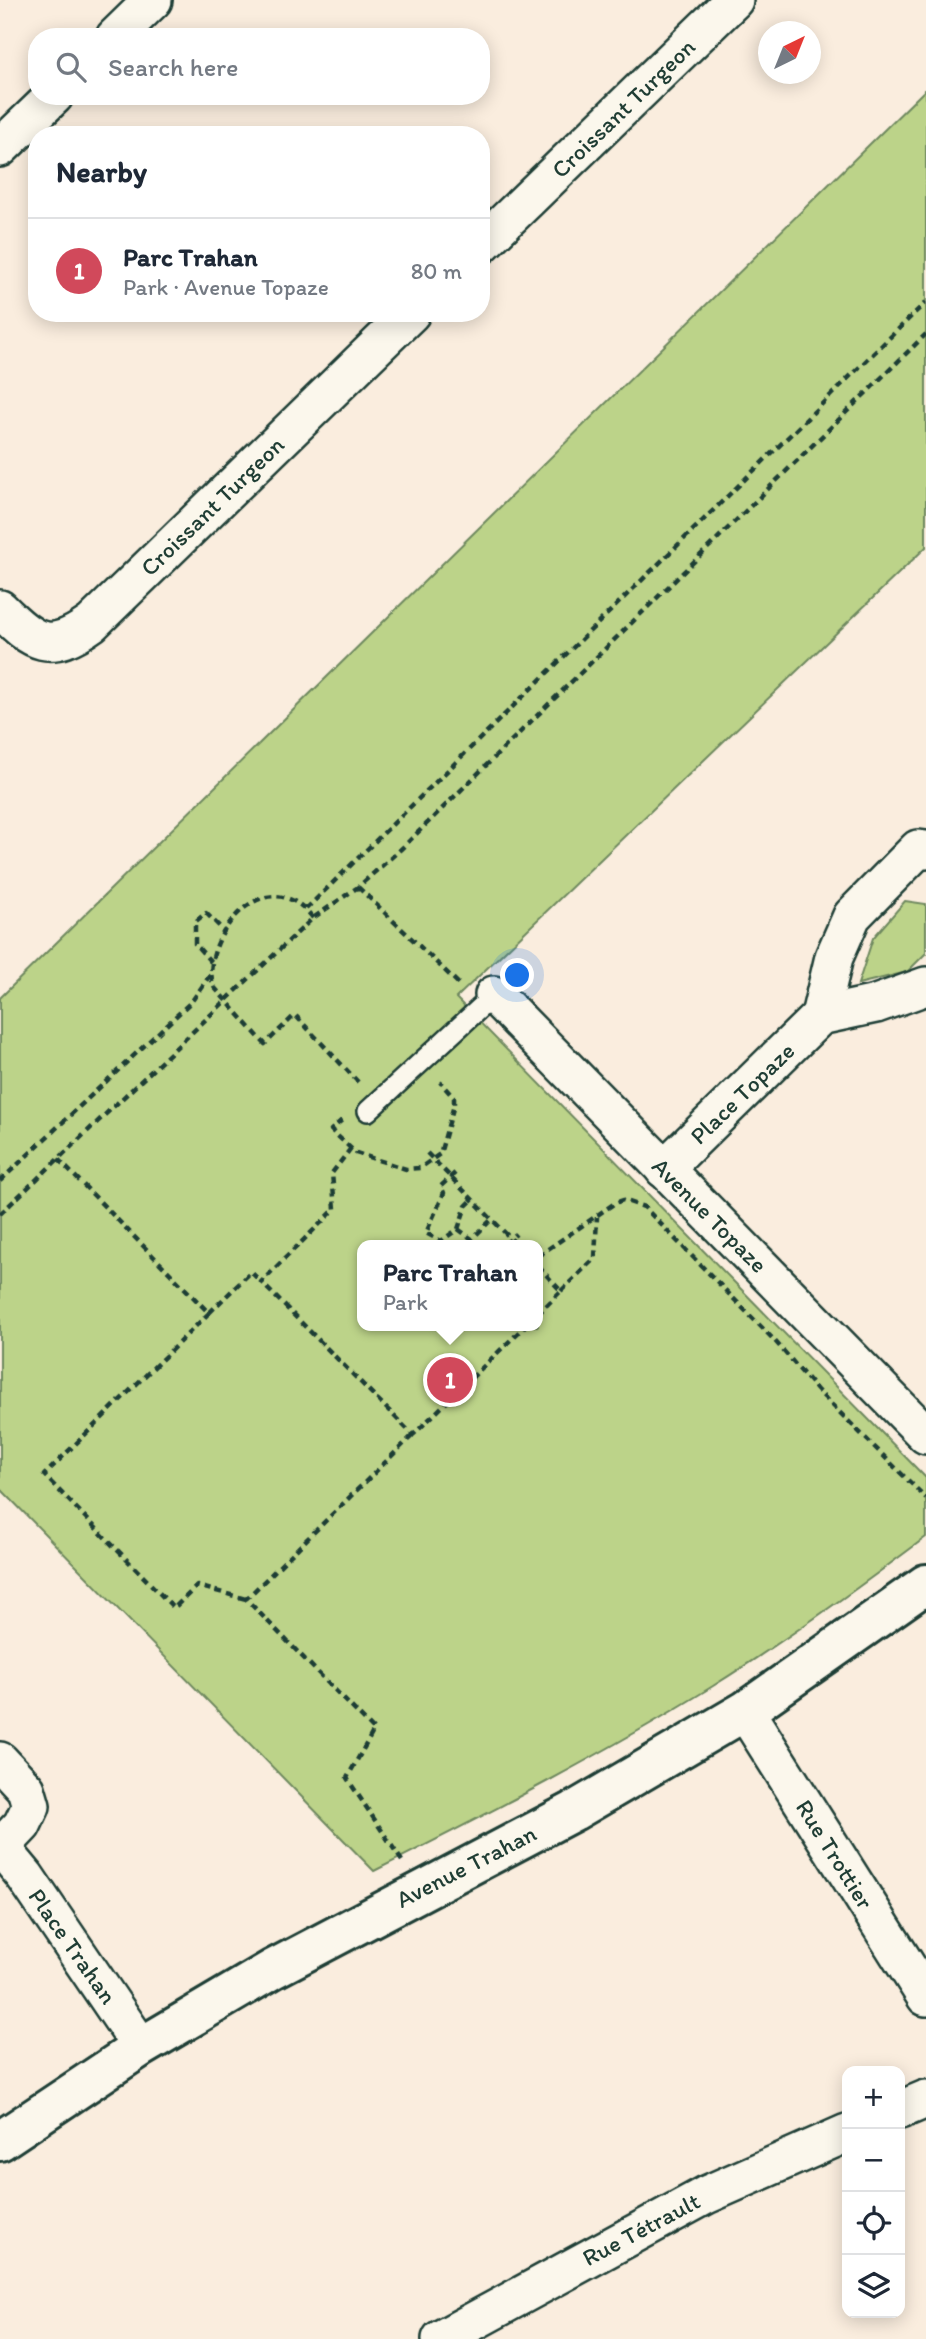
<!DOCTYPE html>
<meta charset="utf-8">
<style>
:root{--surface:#fff;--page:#f6f6f7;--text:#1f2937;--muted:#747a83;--line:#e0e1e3;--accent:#d1495b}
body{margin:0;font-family:Itim,sans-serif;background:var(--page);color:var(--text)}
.controls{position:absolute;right:21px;bottom:21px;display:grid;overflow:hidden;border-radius:14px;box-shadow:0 4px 18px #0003}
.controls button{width:63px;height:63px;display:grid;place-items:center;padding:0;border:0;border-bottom:2px solid var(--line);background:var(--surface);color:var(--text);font:35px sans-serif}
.compass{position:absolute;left:758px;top:21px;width:63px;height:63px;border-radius:50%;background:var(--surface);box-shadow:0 4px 18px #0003;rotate:43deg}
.you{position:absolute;left:518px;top:976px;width:24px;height:24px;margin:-18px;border:5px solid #fff;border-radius:50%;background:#1a73e8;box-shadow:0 0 0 10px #1a73e833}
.badge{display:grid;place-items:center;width:46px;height:46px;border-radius:50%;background:var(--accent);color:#fff;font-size:23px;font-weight:700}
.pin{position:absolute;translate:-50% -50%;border:4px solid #fff;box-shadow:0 2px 7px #0006}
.popup{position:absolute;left:357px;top:1240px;width:186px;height:91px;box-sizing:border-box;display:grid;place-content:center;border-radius:14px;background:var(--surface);filter:drop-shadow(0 2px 5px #0005);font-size:23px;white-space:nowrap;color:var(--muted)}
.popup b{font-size:26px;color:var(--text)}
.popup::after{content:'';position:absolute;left:50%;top:100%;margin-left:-14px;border:14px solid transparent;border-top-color:var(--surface)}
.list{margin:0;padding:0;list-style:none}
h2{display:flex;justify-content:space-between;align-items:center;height:91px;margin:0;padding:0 28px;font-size:30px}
h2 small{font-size:23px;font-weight:400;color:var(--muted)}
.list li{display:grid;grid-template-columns:46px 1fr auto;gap:21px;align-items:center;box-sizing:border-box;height:105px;padding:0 28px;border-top:2px solid var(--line)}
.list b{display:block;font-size:26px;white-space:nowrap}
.list p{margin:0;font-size:23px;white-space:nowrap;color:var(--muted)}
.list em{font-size:23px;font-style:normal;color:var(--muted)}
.icon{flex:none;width:38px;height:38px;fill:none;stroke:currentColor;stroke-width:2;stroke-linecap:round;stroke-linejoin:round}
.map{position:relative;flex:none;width:926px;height:2339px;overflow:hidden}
.search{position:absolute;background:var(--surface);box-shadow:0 4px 18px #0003;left:28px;top:28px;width:462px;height:77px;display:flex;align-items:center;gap:18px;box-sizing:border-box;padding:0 24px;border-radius:28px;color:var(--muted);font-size:26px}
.panel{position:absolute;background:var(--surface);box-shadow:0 4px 18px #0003;left:28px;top:126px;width:462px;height:196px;border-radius:28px}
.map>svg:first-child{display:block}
.green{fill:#bcd389;stroke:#6e885e;stroke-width:2;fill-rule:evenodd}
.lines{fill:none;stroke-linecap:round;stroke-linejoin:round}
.service-casing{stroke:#1f3d34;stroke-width:24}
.minor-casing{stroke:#1f3d34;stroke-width:42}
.tertiary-casing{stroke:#1f3d34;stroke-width:44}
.path{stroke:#1f3d34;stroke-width:4.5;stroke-dasharray:7 5;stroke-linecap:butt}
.service{stroke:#fbf7ec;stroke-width:19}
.minor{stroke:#fbf7ec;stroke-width:37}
.tertiary{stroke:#fbf7ec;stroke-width:38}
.labels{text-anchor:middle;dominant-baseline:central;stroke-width:6;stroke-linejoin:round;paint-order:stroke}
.street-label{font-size:24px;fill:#1f3d34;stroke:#fbf7ec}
</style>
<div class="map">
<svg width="926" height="2339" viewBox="0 0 926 2339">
<rect width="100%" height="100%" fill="#faedde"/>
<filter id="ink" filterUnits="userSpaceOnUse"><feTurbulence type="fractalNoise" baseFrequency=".0143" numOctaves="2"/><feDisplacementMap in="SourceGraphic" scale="14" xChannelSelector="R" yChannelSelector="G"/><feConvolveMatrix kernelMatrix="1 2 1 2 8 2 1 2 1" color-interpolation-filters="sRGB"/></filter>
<g filter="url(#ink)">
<g class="green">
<path d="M926,89V547L456,998L926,1478V1537C857,1589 786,1640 713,1686C604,1754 489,1813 374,1871L0,1488V998ZM363,1245H538V1326H363Z"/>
<polygon points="905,901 926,904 926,953 907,972 858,984 873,938"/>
</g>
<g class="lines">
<defs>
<polyline id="service" points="368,1111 494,995"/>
<g id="minor">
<polyline points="115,37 153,0"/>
<polyline points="0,148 54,96"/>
<polyline points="481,245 734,0"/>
<path d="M0,609C34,643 49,654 92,623L411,313"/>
<polyline points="494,995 926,1435"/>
<polyline points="820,1016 834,957 852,916 918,849 926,850"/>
<polyline points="664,1169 820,1016 876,1004 926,986"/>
<polyline points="745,1711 926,1997"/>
<polyline points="0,1761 26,1789 31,1806 22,1825 1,1847"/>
<polyline points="0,1846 25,1876 141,2047"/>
<polyline points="900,2110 926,2099"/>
<polyline points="441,2339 706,2195 847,2133"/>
</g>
<polyline id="tertiary" points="0,2141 141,2047 273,1969 574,1811 745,1711 926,1584"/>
</defs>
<use href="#service" class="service-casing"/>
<use href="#minor" class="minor-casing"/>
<use href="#tertiary" class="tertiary-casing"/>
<g class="path">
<polyline points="358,887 461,986"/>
<polyline points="306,909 926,302"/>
<path d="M313,918C264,855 197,944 214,987L265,1044L295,1015L358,1082"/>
<polyline points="211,962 195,944 195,922 206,913 225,932"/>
<polyline points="342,1120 331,1130 356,1153 406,1169 420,1168 440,1154 454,1105 454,1098 440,1082"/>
<polyline points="351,1148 332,1173 335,1209 261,1282 413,1435 525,1326"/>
<polyline points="427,1153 517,1245"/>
<polyline points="58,1159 209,1313 251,1272 261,1282"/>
<polyline points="455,1173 441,1186 444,1193 426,1233 441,1241 458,1229 466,1206 473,1199"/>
<polyline points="0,1181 192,1001 210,975"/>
<polyline points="0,1214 313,918 358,887 402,848 926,334"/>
<polyline points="458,1229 472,1239 492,1219"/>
<polyline points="505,1244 516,1234"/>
<polyline points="538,1256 615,1203 623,1200 644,1207 775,1341 817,1390 926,1498"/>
<polyline points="538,1266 561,1291 538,1314"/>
<polyline points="561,1291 595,1258 597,1217"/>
<polyline points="209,1313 44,1475 174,1608 197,1586 246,1599"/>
<polyline points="402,1861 347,1778 374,1730 246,1599 413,1435"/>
</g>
<use href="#service" class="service"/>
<use href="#minor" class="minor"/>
<use href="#tertiary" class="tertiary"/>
</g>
</g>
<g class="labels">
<g class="street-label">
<text transform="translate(623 108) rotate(-44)">Croissant Turgeon</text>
<text transform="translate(212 506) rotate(-44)">Croissant Turgeon</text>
<text transform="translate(742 1093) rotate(-44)">Place Topaze</text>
<text transform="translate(710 1215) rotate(45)">Avenue Topaze</text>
<text transform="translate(835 1854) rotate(58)">Rue Trottier</text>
<text transform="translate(466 1866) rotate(-27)">Avenue Trahan</text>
<text transform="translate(73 1946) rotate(55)">Place Trahan</text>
<text transform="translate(641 2229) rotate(-28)">Rue Tétrault</text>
</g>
</g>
</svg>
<div class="controls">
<button>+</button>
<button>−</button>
<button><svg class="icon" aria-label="locate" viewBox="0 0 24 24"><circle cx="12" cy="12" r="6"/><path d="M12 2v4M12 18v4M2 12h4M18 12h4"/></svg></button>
<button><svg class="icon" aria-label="layers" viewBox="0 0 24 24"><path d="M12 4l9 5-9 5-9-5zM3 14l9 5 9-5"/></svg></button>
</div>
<svg class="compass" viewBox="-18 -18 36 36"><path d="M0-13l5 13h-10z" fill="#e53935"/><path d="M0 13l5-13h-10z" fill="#747a83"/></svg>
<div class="you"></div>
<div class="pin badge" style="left:450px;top:1380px">1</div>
<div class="popup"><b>Parc Trahan</b>Park</div>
<div class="search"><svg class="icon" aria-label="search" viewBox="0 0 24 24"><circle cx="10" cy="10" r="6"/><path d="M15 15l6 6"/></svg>Search here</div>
<section class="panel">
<h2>Nearby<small></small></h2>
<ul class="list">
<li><span class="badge">1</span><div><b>Parc Trahan</b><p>Park · Avenue Topaze</p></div><em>80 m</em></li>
</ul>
</section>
</div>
